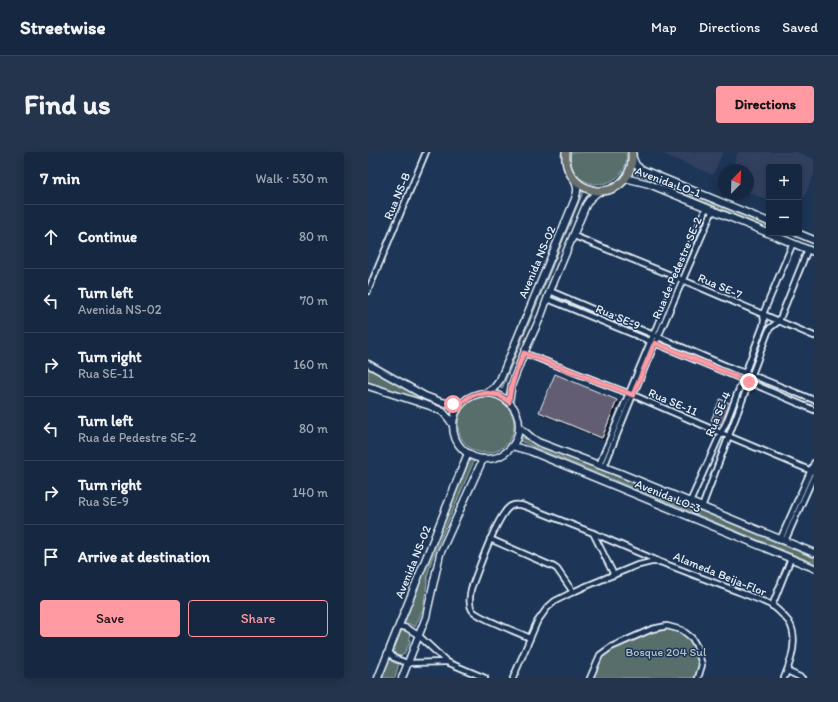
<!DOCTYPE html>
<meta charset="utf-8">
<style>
:root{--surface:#162841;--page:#23344c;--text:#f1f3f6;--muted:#9ea6b1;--line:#35445a;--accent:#ff9aa2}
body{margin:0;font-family:Itim,sans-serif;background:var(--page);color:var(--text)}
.controls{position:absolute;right:12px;top:12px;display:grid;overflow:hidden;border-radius:4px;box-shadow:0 2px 10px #0003}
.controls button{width:36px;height:36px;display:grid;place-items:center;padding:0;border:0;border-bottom:1px solid var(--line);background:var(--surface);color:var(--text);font:20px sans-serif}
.compass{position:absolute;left:350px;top:12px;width:36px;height:36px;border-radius:50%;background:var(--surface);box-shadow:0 2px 10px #0003;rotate:23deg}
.stop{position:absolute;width:12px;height:12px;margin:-9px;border:3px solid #ff9aa2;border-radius:50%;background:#fff}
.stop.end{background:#ff9aa2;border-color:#fff;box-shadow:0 1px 4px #0008}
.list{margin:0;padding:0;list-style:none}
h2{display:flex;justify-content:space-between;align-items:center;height:52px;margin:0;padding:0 16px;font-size:17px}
h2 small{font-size:13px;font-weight:400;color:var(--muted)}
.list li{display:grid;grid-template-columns:26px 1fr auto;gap:12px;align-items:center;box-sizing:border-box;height:64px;padding:0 16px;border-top:1px solid var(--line)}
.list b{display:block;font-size:15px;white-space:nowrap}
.list p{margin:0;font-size:13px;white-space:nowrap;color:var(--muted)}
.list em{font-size:13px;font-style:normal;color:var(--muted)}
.actions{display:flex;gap:8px;padding:12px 16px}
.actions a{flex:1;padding:9px 0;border:1px solid var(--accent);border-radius:4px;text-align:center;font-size:14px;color:var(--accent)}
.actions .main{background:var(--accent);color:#111}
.icon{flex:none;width:22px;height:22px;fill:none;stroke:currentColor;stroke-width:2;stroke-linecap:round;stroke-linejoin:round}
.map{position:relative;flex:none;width:446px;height:526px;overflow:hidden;border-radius:4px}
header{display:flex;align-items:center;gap:24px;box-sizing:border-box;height:56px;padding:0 20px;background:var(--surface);border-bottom:1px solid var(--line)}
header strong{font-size:19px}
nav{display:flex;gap:22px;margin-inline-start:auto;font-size:14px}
.intro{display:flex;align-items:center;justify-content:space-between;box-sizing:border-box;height:96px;padding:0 24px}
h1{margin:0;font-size:28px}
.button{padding:10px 18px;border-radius:4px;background:var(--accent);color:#111;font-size:14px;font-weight:700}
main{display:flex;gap:24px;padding:0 24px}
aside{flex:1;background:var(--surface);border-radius:4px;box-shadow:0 2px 10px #0003}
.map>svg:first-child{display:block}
.built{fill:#32415f}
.green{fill:#586e6a;stroke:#a0b0b1}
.building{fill:#625d72;stroke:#e8f1f8;filter:url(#shadow)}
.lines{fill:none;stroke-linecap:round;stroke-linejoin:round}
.street-casing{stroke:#e8f1f8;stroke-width:8}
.secondary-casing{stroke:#e8f1f8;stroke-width:9}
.primary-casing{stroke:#e8f1f8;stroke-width:10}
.street{stroke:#1d3557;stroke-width:4.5}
.secondary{stroke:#1d3557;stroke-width:6}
.primary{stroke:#6b706d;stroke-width:7}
.route{stroke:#ff9aa2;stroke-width:5}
.labels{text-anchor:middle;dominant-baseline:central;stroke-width:3;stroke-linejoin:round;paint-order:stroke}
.street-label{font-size:12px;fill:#e8f1f8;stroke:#1d3557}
.park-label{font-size:12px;fill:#b6c3c6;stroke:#1d3557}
</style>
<header>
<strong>Streetwise</strong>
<nav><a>Map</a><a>Directions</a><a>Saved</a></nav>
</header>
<div class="intro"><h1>Find us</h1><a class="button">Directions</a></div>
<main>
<aside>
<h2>7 min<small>Walk · 530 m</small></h2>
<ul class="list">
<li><svg class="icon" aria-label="ahead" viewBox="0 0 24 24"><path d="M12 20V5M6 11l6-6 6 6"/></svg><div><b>Continue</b></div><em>80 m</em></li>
<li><svg class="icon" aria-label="left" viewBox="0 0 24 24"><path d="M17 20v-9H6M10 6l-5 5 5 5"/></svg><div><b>Turn left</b><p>Avenida NS-02</p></div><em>70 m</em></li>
<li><svg class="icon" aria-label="right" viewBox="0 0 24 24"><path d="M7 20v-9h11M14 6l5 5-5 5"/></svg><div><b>Turn right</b><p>Rua SE-11</p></div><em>160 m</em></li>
<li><svg class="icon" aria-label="left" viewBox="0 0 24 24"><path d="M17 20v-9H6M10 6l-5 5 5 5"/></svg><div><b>Turn left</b><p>Rua de Pedestre SE-2</p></div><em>80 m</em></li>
<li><svg class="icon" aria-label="right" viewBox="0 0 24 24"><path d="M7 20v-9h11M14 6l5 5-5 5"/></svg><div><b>Turn right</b><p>Rua SE-9</p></div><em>140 m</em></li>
<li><svg class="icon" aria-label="arrive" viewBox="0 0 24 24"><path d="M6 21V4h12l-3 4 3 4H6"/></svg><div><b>Arrive at destination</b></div></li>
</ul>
<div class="actions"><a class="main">Save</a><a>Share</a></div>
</aside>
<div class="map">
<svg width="446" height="526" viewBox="0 0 446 526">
<defs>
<filter id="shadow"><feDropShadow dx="2" dy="2" stdDeviation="0" flood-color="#0009"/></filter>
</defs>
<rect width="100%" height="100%" fill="#1d3557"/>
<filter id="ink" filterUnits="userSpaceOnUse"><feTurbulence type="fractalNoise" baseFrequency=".025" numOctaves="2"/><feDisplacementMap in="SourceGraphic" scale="8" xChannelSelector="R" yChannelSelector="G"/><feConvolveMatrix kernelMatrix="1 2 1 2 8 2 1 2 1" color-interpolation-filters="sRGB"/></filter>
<g filter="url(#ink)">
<g class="built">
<polygon points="290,0 355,0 345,23"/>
<polygon points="370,0 429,0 446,7 446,22 431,57 431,15 401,15 401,49 380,40 380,18 363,18"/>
</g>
<g class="green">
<path d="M202,0H258C264,36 209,45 202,9C201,6 202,3 202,0Z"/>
<polygon points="264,16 401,73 401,77 262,19"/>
<polygon points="213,37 216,38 134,237 131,235"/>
<path d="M0,217C28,231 55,249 86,255L83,263C58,247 28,240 0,231Z"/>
<circle cx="118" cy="273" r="28"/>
<polygon points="154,285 446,406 446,411 152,289"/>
<polygon points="101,307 106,309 64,407 60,422 58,438 55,457 47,475 39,470 35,470"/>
<polygon points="299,474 314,478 324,486 334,513 330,526 222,526 232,503 284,477"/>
<polygon points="36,476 41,479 42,490 36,502 33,504 29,504 26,501 26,497 31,481 33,478"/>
<path d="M21,507C24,510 27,512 31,511L27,526H13Z"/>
</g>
<g class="building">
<polygon points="187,222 249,248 234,286 171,260"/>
<polygon points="352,247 364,252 357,274 343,268"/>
</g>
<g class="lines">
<defs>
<g id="street">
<polyline points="206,84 310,126 446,184"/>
<polyline points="0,139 58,0"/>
<polyline points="182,139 368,218 384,223 446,248"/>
<polyline points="180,147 381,230 446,258"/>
<polyline points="156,201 265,243 353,281 446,320"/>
<polyline points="231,313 338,56"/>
<polyline points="236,315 265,243 345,58"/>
<polyline points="322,350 353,281 358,271 395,174 396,168 395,162 425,91"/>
<polyline points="334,355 400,180 402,176 411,169 440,97"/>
<polyline points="225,381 246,423"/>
<polyline points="122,387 186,415 189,417 205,440"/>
<polyline points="412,388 446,311"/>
<polyline points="417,389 446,324"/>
<polyline points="404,454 423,406"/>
<polyline points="31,474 39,476 50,483 79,510 117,526"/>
<path d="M162,486C152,481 108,465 104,458C100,451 102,444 103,437C109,421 130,360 143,354C148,352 154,353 159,355L225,381L290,409"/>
<polyline points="21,500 26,506 39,511 79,510"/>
<polyline points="419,519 434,526"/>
<path d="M145,526L169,470L179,456L187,449L205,440L216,435L267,414L283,410H292C314,418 336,427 358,435C373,441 389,446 403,453C410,457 416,464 421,470C431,486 423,510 416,526"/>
<polyline points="222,526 232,503 243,495 284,477 299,474 314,478 324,486 329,495 334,513 330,526"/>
</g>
<g id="secondary">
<polyline points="264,4 268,13 273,17 401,70"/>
<polyline points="257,26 281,32 446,100"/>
<polyline points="429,81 446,88"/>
<polyline points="0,212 57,244 73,250 85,252 94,251"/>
<polyline points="0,234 62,254 75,260 81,267 85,273"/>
<path d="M119,241L126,236L132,228L207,47C210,39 210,35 206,28"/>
<circle cx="118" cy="274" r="33"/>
<polyline points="141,250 144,232 156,201 173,164 182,139 218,53 222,47 231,39"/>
<polyline points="151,275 164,286 170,290 252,321 446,401"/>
<polyline points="144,294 162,299 446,416"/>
<polyline points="10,526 100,301"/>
<polyline points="34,526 58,465 72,402 115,307"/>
</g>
<path id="primary" d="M198,0C194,36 240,54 259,24C263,17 265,9 264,0"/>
</defs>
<use href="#street" class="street-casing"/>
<use href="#secondary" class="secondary-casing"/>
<use href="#primary" class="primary-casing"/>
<use href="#street" class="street"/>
<use href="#secondary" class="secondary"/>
<use href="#primary" class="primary"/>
</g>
</g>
<g class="lines" filter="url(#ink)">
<path class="route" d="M85,252L94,251L101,245L109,242L118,241L131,243L141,250C142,233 149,217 156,201L265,243L287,191L381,230"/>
</g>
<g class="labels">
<g class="street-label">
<text transform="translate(300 30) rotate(20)">Avenida LO-1</text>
<text transform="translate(29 44) rotate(-67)">Rua NS-B</text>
<text transform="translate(169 110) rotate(-67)">Avenida NS-02</text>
<text transform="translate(309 116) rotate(-67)">Rua de Pedestre SE-2</text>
<text transform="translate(352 134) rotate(23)">Rua SE-7</text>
<text transform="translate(250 165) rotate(23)">Rua SE-9</text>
<text transform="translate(305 250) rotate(23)">Rua SE-11</text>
<text transform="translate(350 262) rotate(-67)">Rua SE-4</text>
<text transform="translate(300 344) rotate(22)">Avenida LO-3</text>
<text transform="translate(45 410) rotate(-68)">Avenida NS-02</text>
<text transform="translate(352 422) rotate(22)">Alameda Beija-Flor</text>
</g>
<g class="park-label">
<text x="298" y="500">Bosque 204 Sul</text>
</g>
</g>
</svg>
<div class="controls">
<button>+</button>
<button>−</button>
</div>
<svg class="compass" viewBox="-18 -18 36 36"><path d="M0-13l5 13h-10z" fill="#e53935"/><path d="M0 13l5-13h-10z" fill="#9ea6b1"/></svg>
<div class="stop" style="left:85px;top:252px"></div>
<div class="stop end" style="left:381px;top:230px"></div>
</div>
</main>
